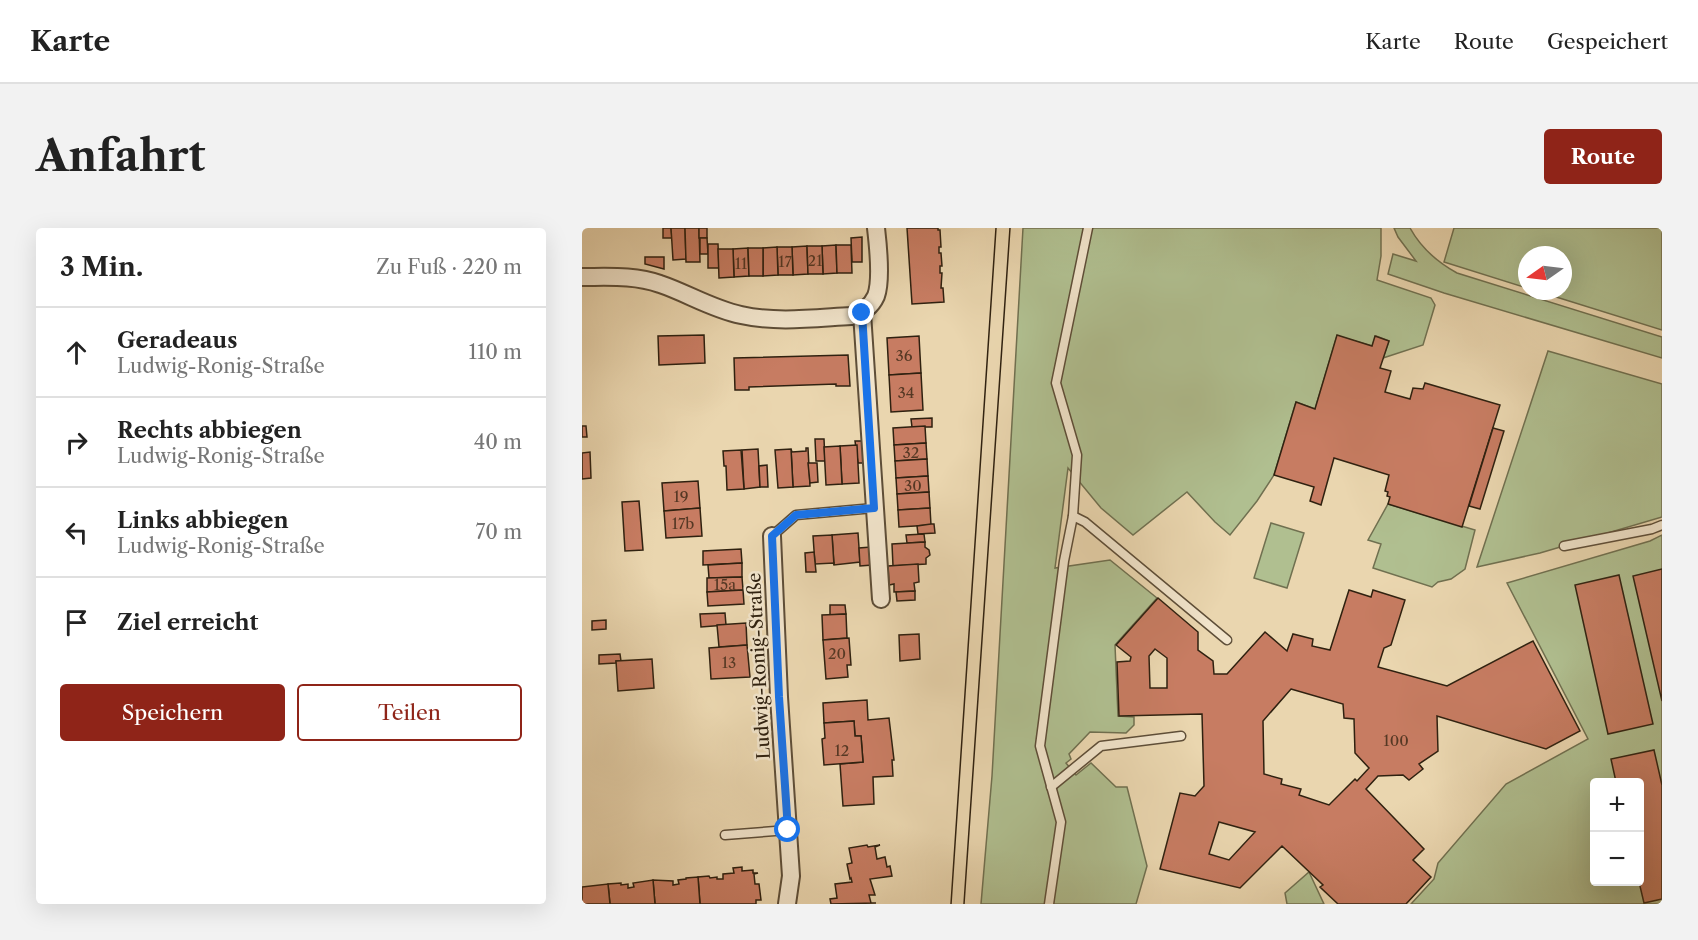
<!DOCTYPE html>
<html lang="de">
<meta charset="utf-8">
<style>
:root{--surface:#fff;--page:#f2f2f2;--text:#222;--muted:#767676;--line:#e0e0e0;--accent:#8f2418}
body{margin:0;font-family:"Libre Caslon Text",serif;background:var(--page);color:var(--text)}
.controls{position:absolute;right:18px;bottom:18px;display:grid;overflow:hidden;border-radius:6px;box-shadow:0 6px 24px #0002}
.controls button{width:54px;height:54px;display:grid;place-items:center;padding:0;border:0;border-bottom:2px solid var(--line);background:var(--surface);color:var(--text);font:30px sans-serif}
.compass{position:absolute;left:936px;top:18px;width:54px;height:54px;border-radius:50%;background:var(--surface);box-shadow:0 6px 24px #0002;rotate:256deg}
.stop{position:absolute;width:18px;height:18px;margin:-14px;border:4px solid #1a73e8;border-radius:50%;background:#fff}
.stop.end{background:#1a73e8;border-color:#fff;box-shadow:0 2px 6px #0008}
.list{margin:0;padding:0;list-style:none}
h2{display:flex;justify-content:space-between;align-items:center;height:78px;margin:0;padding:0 24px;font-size:26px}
h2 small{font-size:20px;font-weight:400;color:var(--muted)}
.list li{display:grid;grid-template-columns:39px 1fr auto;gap:18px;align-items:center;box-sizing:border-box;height:90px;padding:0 24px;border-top:2px solid var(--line)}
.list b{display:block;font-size:22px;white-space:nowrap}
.list p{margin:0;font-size:20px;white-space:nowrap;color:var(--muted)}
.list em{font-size:20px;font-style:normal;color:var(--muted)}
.actions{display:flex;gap:12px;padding:18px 24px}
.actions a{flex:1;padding:14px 0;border:2px solid var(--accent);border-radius:6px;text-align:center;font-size:21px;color:var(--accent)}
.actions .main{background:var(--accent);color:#fff}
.icon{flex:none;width:33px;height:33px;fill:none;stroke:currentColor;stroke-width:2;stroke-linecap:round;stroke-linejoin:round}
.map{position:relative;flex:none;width:1080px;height:676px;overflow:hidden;border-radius:6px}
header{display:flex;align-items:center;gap:36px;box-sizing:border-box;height:84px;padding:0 30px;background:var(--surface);border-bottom:2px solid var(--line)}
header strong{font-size:28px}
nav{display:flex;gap:33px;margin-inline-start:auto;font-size:21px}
.intro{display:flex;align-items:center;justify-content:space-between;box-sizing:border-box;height:144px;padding:0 36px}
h1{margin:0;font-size:42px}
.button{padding:15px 27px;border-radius:6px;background:var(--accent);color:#fff;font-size:21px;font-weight:700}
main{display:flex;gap:36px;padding:0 36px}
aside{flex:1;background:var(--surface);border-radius:6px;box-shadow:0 6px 24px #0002}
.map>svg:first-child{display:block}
.green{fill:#b0bf90;stroke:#707050;stroke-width:1.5;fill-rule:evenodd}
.building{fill:#c77c62;stroke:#2f2110;stroke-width:1.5;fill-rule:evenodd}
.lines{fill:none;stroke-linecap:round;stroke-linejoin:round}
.service-casing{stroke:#5e4e38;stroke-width:11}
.minor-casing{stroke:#5e4e38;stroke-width:20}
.service{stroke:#f1e4cb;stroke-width:8}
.minor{stroke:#f1e4cb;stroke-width:16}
.tram{stroke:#2f2110;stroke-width:1.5}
.route{stroke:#1a73e8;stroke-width:8}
.labels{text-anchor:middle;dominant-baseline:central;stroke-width:5;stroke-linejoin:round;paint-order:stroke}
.number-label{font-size:15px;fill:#553824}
.street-label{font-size:18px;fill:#2f2110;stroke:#f1e4cb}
</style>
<header>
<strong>Karte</strong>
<nav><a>Karte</a><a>Route</a><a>Gespeichert</a></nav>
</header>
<div class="intro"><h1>Anfahrt</h1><a class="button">Route</a></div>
<main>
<aside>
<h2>3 Min.<small>Zu Fuß · 220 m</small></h2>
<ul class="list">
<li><svg class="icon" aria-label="ahead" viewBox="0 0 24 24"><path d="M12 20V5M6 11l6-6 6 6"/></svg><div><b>Geradeaus</b><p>Ludwig-Ronig-Straße</p></div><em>110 m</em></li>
<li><svg class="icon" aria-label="right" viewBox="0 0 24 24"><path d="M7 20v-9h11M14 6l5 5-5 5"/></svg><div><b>Rechts abbiegen</b><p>Ludwig-Ronig-Straße</p></div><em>40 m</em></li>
<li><svg class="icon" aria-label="left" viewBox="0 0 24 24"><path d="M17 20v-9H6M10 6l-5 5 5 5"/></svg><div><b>Links abbiegen</b><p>Ludwig-Ronig-Straße</p></div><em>70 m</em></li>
<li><svg class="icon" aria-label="arrive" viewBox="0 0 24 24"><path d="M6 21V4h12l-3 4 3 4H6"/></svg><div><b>Ziel erreicht</b></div></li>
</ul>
<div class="actions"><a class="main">Speichern</a><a>Teilen</a></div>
</aside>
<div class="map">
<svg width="1080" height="676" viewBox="0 0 1080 676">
<rect width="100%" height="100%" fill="#ead6af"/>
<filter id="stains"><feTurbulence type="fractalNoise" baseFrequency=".00333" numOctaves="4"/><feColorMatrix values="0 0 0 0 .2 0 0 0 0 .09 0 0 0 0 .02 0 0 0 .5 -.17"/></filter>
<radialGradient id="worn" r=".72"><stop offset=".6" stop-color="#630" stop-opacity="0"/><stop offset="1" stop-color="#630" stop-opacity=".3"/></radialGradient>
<g class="green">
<polygon points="441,0 799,0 799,28 795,52 849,70 853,77 841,117 801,130 807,113 794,108 790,118 755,108 733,181 714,174 692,247 675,273 648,307 633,294 605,264 551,307 519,280 486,240 473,340 528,332 575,370 533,417 536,488 552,489 552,497 544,505 508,504 487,526 489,531 484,535 494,547 509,535 534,559 545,559 565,638 554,676 399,676 410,548"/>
<path d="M812,0H828C839,20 855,34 875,45L1080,109V130L862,65L806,46L811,26L834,33L816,9Z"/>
<polygon points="872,0 1080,0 1080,102 955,63 981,63 981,27 945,27 945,60 862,34"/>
<polygon points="966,123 1080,156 1080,289 958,325 895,339"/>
<polygon points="806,276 893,302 883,341 869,351 856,354 850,359 791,340 799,316 786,312"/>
<polygon points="689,295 722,305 705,360 672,350"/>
<path d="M1080,307V676H829L852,651L856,635L924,556L1006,511L925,355L1068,313ZM1012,554H1058V654H1012Z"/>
<polygon points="727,644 742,676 705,676 703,665"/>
</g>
<g class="building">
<polygon points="81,0 89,0 90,10 81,10"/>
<polygon points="89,0 103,0 104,31 91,32"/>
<polygon points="103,0 117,0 118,34 104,34"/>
<rect x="117" y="0" width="8" height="10"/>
<polygon points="325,0 356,0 356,2 358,2 359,19 357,19 357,25 359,25 360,38 358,38 358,45 360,45 359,60 361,60 362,74 330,76"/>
<polygon points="280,9 280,34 270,34 269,10"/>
<polygon points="118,10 125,10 126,26 118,26"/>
<polygon points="126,16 136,16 137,40 126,40"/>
<polygon points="254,17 255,45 241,46 240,18"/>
<polygon points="254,17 269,17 270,45 255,45"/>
<polygon points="225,18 226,46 211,47 210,19"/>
<polygon points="225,18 240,18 241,46 226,46"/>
<polygon points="195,19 210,19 211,47 196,47"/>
<polygon points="195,19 196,47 181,48 181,20"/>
<polygon points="166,20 167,48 152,49 151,21"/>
<polygon points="166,20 181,20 181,48 167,48"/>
<polygon points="136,21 151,21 152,49 137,50"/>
<polygon points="63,29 82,29 82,41 63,36"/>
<polygon points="122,107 123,135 77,137 76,108"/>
<polygon points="755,107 790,118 793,108 807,113 798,140 809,143 803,164 828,171 831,160 841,161 843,155 918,177 880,299 806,276 808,269 805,268 806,264 803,263 807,247 752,230 739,277 728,273 732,259 692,247 714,174 733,181"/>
<polygon points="337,108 339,145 307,147 305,110"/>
<polygon points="266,127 268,158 254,158 254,156 167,159 167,162 153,162 152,130"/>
<polygon points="339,145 341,182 309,184 307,147"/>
<polygon points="350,190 350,199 330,199 329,191"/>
<polygon points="0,198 4,198 5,209 0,209"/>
<polygon points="343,198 344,215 312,217 311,200"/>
<polygon points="911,200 922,203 898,281 887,278"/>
<polygon points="233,211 242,211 243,233 234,233"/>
<polygon points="273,213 282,213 284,235 276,235"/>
<polygon points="344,215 345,231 313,233 312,217"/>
<polygon points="275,217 277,255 260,256 258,218"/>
<polygon points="258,218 260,256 244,257 242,219"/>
<polygon points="224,220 226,220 228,258 211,259 209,221 210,224 224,223"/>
<polygon points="176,221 178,259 162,261 160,222"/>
<polygon points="209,221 211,259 196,260 193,222"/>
<polygon points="159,222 162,261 145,262 144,238 142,238 141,223"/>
<polygon points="8,224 9,250 0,251 0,225"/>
<polygon points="345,231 346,248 314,250 313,233"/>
<polygon points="226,235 235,235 236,254 228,255"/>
<polygon points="185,237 186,259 178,259 177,238"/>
<polygon points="346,248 347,264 315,266 314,250"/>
<polygon points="116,253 118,280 82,283 80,255"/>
<polygon points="347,264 348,280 316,282 315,266"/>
<polygon points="57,273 61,322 43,323 40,274"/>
<polygon points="118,280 120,308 84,310 82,283"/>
<polygon points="348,280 349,297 317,299 316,282"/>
<polygon points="349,296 352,296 353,305 336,306 335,298"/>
<polygon points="276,305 278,334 252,337 250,307"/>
<polygon points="342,306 343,314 325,315 324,307"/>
<polygon points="250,307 252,337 252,335 233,336 231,308"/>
<polygon points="343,314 343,319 347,322 348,327 344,330 344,336 311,338 310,316"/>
<polygon points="289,319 290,337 278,338 277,320"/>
<polygon points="159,321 160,335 121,337 121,323"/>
<polygon points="232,324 234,344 224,344 223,325"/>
<polygon points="160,335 160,349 127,350 126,337"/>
<polygon points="336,336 337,354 332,355 333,363 312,364 312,356 307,357 306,338"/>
<polygon points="1080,341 1080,473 1051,348"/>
<polygon points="1037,347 1071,496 1026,506 993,357"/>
<polygon points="160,349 161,362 125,364 125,350"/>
<polygon points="161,362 162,376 126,378 125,364"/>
<path d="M767,362L789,369L791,362L823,372L809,417L802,420L796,439L865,458L951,413L998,503L964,521L855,488L856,523L837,536L841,541L827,552L821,547L796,548L784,561L842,621L831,632L849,649L824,676H756L738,659L741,657L700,618L658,660L578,641L598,565L613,568L622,558L620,486L537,488L535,434L548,433L549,429L534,417L576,370L616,404V422L631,433L632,446H645L683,404L705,423L711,406L731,411L730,418L748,422ZM573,421L585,430V460H568L567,428ZM709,461L761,476L762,490L772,491L773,525L787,540L775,553L773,551L747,577L717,567L719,561L699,556L700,551L682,546L681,493ZM637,594L673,604L647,632L627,626Z"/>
<polygon points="333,363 333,372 315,373 314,364"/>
<polygon points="248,377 263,377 264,386 248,387"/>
<polygon points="143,385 144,397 119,399 118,386"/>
<polygon points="264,386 265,410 241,412 240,387"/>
<polygon points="24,392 24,401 10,402 10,393"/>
<polygon points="164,395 165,417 137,419 135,397"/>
<polygon points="337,406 338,431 318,433 317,407"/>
<polygon points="267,410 269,437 265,437 266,449 244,451 241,412"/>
<polygon points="165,417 168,449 129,451 127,420"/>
<polygon points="38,426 39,433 34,433 34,435 17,436 17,427"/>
<polygon points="70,431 72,460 36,463 34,433"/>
<polygon points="285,472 286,492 307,490 312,532 310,532 311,548 291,549 292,576 261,578 258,536 281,534 279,508 273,508 272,493 242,495 241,475"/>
<polygon points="272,493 273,508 279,508 281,534 242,537 240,511 243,510 242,495"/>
<polygon points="1072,522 1080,557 1080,671 1062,675 1057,654 1058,554 1034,554 1029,531"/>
<polygon points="285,617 286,619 298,617 293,619 295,631 303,629 305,639 308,638 310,648 288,651 293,667 287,667 289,675 294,675 249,676 248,671 255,670 253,656 270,654 269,650 268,651 265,636 270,635 267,620"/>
<polygon points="160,639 160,643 171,642 171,645 176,645 172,646 173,656 177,656 179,672 174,672 174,676 118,676 116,649 127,648 128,650 135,649 135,651 141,651 141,646 152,645 151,640"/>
<polygon points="116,649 118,676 73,676 71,652 91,653 91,657 97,656 96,652 104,651 104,650"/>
<polygon points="71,652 73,676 28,676 26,656 39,655 39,657 46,656 46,660 52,659 51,655"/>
<polygon points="26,656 28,676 0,676 0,659"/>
</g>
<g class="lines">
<defs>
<g id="service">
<polyline points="491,288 503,294 645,412"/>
<polyline points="190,308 214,287 292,280"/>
<polyline points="982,318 1070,301 1080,297"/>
<polyline points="469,559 519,518 599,508"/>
<polyline points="143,607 206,602"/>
<polyline points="467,676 479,594 458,518 482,333 491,288 495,227 474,155 506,0"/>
</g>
<g id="minor">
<path d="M0,49C26,49 53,47 78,56C105,65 130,81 159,87C194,95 233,90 269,88C280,85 289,79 294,68C300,52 296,17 294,0"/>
<polyline points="280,85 299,371"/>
<polyline points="190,308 197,469 209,648 205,676"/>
</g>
</defs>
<use href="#service" class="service-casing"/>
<use href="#minor" class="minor-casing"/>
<use href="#service" class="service"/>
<use href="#minor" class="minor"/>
<g class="tram">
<polyline points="369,676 414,0"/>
<polyline points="382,676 428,0"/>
</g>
</g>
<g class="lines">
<polyline class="route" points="206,602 197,469 190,308 214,287 292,280 280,85"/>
</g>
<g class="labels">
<g class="number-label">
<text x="233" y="32">21</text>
<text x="203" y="33">17</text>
<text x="159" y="35">11</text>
<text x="322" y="127">36</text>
<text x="324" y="164">34</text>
<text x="329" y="224">32</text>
<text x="331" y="257">30</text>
<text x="99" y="268">19</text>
<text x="101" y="295">17b</text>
<text x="143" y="356">15a</text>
<text x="255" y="425">20</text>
<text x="147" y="434">13</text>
<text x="814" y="512">100</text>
<text x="260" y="522">12</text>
</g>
<g class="street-label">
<text transform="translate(177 438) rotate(-93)">Ludwig-Ronig-Straße</text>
</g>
</g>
<rect width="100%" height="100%" filter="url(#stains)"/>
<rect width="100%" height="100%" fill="url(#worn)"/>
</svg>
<div class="controls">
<button>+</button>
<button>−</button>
</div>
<svg class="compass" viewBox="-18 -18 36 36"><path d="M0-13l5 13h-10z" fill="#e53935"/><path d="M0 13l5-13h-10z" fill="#767676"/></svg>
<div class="stop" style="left:206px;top:602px"></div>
<div class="stop end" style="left:280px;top:85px"></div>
</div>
</main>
